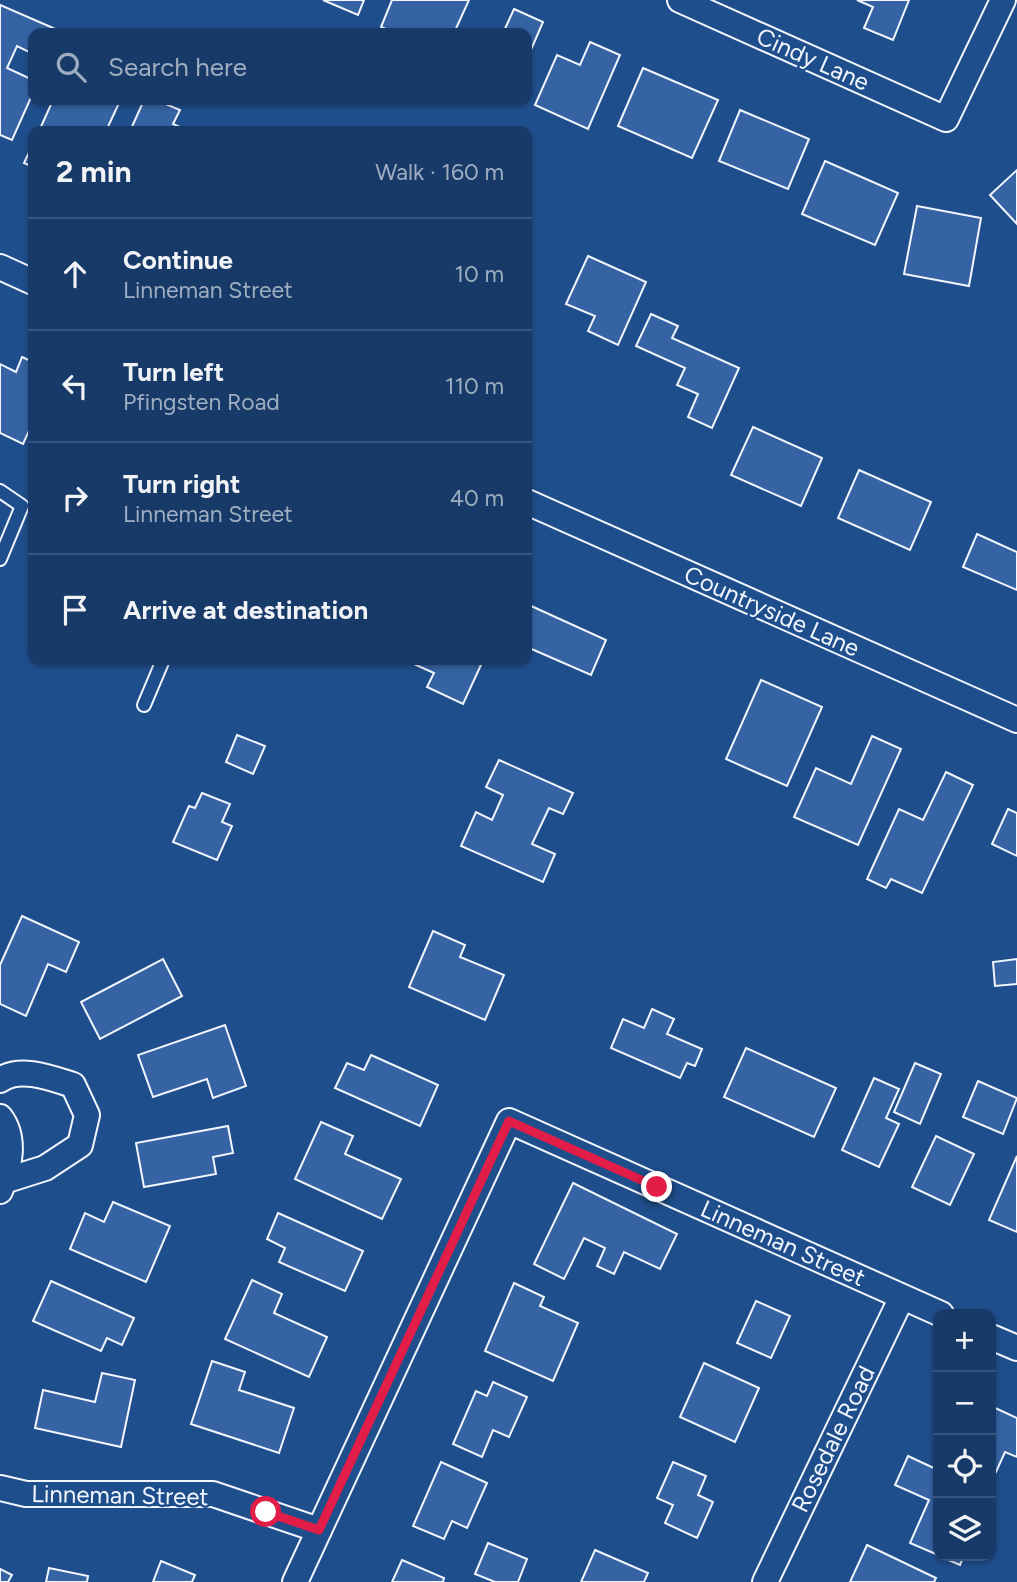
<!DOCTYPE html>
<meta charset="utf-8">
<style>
:root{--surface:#173a69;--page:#20416f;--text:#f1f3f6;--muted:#9eadc0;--line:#36547d}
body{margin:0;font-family:Figtree,sans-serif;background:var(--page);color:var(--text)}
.controls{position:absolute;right:21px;bottom:21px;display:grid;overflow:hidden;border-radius:14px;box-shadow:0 2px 5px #0004}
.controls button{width:63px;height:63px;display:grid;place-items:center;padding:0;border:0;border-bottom:2px solid var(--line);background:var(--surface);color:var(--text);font:35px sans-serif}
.stop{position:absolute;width:21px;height:21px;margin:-16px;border:5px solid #e11d48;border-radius:50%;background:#fff}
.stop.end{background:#e11d48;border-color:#fff;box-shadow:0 2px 7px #0008}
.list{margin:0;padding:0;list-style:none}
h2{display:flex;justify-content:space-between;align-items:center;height:91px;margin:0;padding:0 28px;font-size:30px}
h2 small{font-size:23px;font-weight:400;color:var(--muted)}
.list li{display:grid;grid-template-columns:46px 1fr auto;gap:21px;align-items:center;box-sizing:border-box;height:112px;padding:0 28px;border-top:2px solid var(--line)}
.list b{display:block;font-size:26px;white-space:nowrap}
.list p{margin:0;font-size:23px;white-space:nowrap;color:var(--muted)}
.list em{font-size:23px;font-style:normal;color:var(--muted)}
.icon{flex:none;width:38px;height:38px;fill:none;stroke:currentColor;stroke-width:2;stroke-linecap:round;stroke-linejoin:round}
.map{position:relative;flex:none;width:1017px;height:1582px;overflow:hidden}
.search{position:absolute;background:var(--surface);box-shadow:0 2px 5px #0004;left:28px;top:28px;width:504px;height:77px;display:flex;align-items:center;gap:18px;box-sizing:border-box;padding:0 24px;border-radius:14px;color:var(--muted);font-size:26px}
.panel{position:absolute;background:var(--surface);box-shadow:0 2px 5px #0004;left:28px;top:126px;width:504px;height:539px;border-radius:14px}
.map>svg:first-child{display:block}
.building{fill:#3563a3;stroke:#f2f6ff;stroke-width:2}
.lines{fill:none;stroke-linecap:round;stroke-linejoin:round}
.lane-casing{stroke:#f2f6ff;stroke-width:16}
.street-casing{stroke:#f2f6ff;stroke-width:28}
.lane{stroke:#1f4e8c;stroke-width:12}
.street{stroke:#1f4e8c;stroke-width:24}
.route{stroke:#e11d48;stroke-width:9}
.labels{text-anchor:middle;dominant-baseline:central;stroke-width:5;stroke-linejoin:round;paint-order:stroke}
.street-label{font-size:24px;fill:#f2f6ff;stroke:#1f4e8c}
</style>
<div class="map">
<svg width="1017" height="1582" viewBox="0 0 1017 1582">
<rect width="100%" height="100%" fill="#1f4e8c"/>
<g class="building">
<polygon points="323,0 364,0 358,15"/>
<polygon points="392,0 469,0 454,33 396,33 381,27"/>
<polygon points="857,0 909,0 893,40 864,28 873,7"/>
<polygon points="0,5 60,31 60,33 33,33 33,54 17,46 7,68 33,80 33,93 12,140 0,135"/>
<polygon points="514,9 543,22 527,59 527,33 503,33"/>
<polygon points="590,42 620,55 588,129 535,105 557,55 580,65"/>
<polygon points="643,68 718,100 692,158 618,126"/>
<polygon points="53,100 118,100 120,101 106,131 39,131"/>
<polygon points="144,100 156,100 180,110 173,124 189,131 130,131"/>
<polygon points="740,110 809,139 788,189 719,161"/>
<polygon points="33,144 33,167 24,163"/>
<polygon points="825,161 898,193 875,245 802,214"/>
<polygon points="1017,170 1017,224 990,195"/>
<polygon points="917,206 981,218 969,286 904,274"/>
<polygon points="588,256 646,282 618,345 588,331 595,316 566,304"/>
<polygon points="651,314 678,326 672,338 739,368 712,428 688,417 698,394 677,385 685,368 636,346"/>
<polygon points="22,357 33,362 33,422 23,444 0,433 0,364 16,372"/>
<polygon points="753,427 822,458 801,506 731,475"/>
<polygon points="859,470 931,502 910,550 838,518"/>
<polygon points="977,534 1017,552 1017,590 963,567"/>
<polygon points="529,605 606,640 591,675 527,647"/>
<polygon points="405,660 470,660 481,665 463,704 427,687 434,673"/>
<polygon points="761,680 822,707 787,786 726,759"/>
<polygon points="237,735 265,746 253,774 226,762"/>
<polygon points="872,736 901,749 858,845 794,817 816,768 851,784"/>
<polygon points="499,760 573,793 563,814 549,808 532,844 555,854 543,882 461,846 476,812 492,820 503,795 486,787"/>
<polygon points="946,772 973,785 922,893 891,879 886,888 867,879 899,809 923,820"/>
<polygon points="202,793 230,804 222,822 232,826 217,860 173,842 189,806 195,808"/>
<polygon points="1008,809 1017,813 1017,856 992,844"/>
<polygon points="22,916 79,942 66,972 48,964 26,1016 0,1004 0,965"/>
<polygon points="433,931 465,945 460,957 504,975 485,1020 409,987"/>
<polygon points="163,959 182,996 100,1039 81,1002"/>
<polygon points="1017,959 1017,984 995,986 993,962"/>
<polygon points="652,1009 674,1019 667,1034 702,1049 695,1066 687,1063 680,1078 611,1048 623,1019 644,1028"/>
<polygon points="225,1025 246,1086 213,1098 207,1079 153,1097 138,1055"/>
<polygon points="746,1048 836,1088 814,1137 724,1097"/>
<polygon points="371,1055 438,1085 420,1126 335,1088 347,1063 364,1070"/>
<polygon points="915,1063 941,1074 920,1124 894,1112"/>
<polygon points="874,1078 899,1089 886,1118 899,1124 879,1167 842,1150"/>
<polygon points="978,1081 1017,1098 1003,1134 963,1117"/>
<polygon points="321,1122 353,1136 345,1154 401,1179 382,1219 295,1179"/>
<polygon points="228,1126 233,1153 213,1157 216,1174 144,1187 136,1143"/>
<polygon points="936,1136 974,1154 950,1205 912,1187"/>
<polygon points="1017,1156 1017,1232 989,1220"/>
<polygon points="573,1183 677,1234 660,1269 624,1252 614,1274 597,1266 605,1248 584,1238 564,1279 534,1264"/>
<polygon points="113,1202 170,1226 146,1282 70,1249 85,1213 104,1222"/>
<polygon points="278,1213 363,1251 345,1291 279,1262 285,1248 267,1239"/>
<polygon points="252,1280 282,1294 274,1313 327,1337 309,1377 225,1339"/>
<polygon points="51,1281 134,1318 122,1345 107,1338 101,1351 33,1321"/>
<polygon points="514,1283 544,1297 540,1306 578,1323 553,1381 485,1351"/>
<polygon points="756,1301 790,1316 771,1358 737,1343"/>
<polygon points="212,1361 245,1372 239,1390 294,1408 279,1453 191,1424"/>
<polygon points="704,1363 759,1388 735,1442 680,1417"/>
<polygon points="102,1373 135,1380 121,1447 35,1428 43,1390 95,1402"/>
<polygon points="493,1382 527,1397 509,1437 493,1430 482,1457 453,1444 476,1391 487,1396"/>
<polygon points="991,1406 1017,1418 1017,1457 1005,1452 996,1472 991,1470"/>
<polygon points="908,1456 938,1470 938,1555 910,1543 929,1500 895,1485"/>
<polygon points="441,1462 487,1483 467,1528 452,1521 444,1539 413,1526"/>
<polygon points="673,1462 706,1476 698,1495 713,1502 697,1538 665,1523 673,1505 657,1498"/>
<polygon points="488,1543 527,1559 518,1582 495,1582 475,1574"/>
<polygon points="867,1545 936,1578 934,1582 850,1582"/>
<polygon points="595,1550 648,1573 644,1582 581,1582"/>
<polygon points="939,1556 964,1556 960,1565"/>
<polygon points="402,1560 444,1578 443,1582 392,1582"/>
<polygon points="161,1561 195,1575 192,1582 153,1582"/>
<polygon points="49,1568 88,1576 87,1582 46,1582"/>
<polygon points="0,1569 12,1575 8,1582 0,1582"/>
</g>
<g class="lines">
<defs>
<g id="lane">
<polyline points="0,491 22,506 0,559"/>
<polyline points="144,705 163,660"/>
</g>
<g id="street">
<polyline points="680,0 946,119 1003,0"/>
<polyline points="0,267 33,282"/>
<polyline points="527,502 1017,720"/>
<path d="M0,1080C20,1066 51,1078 73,1085L87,1115L80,1145L45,1168L4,1181"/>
<path d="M0,1117C16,1137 10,1168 0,1191"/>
<polyline points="991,1337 1017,1348"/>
<polyline points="0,1488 26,1494 213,1494 319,1530"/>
<polyline points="295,1582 509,1121 941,1314"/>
<polyline points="765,1582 902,1297"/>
</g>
</defs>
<use href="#lane" class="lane-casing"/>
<use href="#street" class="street-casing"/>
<use href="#lane" class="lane"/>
<use href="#street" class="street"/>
</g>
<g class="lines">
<polyline class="route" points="266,1512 319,1530 509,1121 657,1187"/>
</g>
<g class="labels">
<g class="street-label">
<text transform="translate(813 59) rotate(24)">Cindy Lane</text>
<text transform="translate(772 611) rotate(24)">Countryside Lane</text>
<text transform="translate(783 1243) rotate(24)">Linneman Street</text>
<text transform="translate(833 1439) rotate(-64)">Rosedale Road</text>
<text transform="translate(120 1495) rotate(1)">Linneman Street</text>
</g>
</g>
</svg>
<div class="controls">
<button>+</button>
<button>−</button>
<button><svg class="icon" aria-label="locate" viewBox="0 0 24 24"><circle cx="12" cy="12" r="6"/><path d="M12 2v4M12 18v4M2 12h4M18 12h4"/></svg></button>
<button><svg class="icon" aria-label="layers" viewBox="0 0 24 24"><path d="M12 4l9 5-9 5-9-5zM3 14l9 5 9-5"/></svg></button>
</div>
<div class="stop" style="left:266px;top:1512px"></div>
<div class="stop end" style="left:657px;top:1187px"></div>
<div class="search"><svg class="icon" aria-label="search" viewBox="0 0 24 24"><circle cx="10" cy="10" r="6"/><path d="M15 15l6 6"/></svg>Search here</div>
<section class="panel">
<h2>2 min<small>Walk · 160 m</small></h2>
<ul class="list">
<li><svg class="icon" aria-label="ahead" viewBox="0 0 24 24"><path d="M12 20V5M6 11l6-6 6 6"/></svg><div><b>Continue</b><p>Linneman Street</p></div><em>10 m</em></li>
<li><svg class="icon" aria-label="left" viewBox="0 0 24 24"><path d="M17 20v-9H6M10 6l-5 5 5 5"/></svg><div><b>Turn left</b><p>Pfingsten Road</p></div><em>110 m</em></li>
<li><svg class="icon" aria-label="right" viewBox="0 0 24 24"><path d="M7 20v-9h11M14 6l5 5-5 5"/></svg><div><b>Turn right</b><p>Linneman Street</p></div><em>40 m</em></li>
<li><svg class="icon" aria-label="arrive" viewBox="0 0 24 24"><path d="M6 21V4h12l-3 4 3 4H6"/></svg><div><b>Arrive at destination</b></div></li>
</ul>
</section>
</div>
